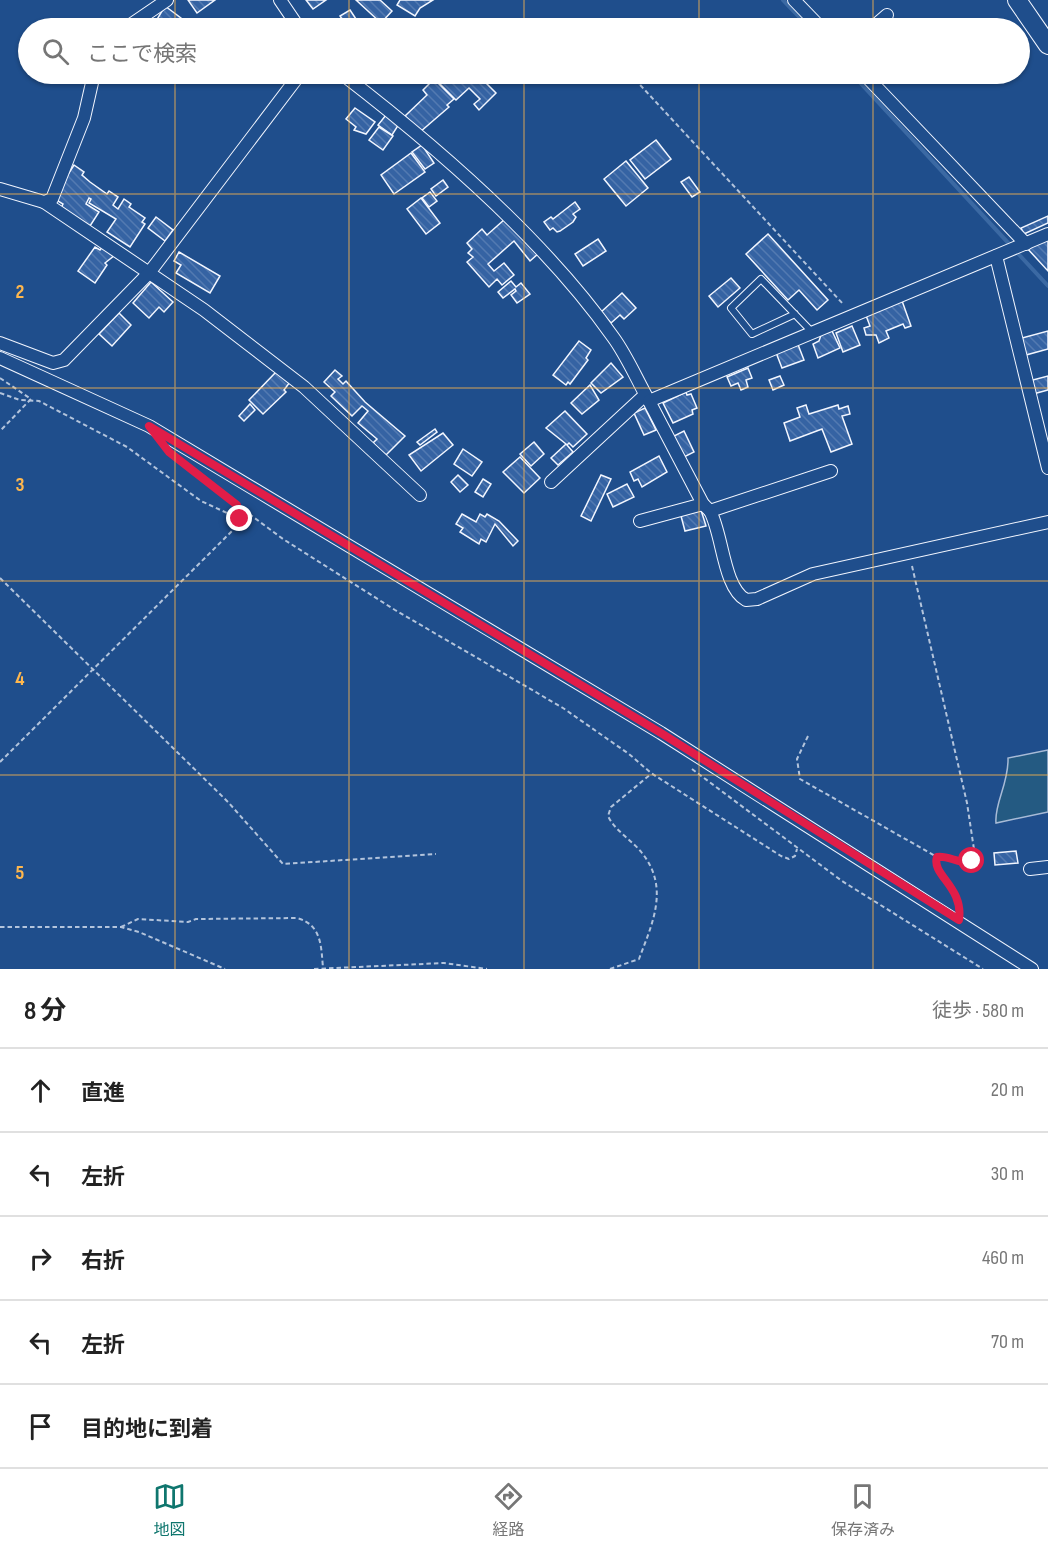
<!DOCTYPE html>
<html lang="ja">
<meta charset="utf-8">
<style>
:root{--surface:#fff;--page:#f2f2f2;--text:#222;--muted:#767676;--line:#e0e0e0;--accent:#0f766e}
body{margin:0;font-family:"Sofia Sans Condensed","Noto Sans JP",sans-serif;background:var(--page);color:var(--text)}
.stop{position:absolute;width:18px;height:18px;margin:-14px;border:4px solid #e11d48;border-radius:50%;background:#fff}
.stop.end{background:#e11d48;border-color:#fff;box-shadow:0 2px 6px #0008}
.list{margin:0;padding:0;list-style:none}
h2{display:flex;justify-content:space-between;align-items:center;height:78px;margin:0;padding:0 24px;font-size:26px}
h2 small{font-size:20px;font-weight:400;color:var(--muted)}
.list li{display:grid;grid-template-columns:39px 1fr auto;gap:18px;align-items:center;box-sizing:border-box;height:84px;padding:0 24px;border-top:2px solid var(--line)}
.list b{display:block;font-size:22px;white-space:nowrap}
.list em{font-size:20px;font-style:normal;color:var(--muted)}
.icon{flex:none;width:33px;height:33px;fill:none;stroke:currentColor;stroke-width:2;stroke-linecap:round;stroke-linejoin:round}
.map{position:relative;flex:none;width:1048px;height:969px;overflow:hidden}
.search{position:absolute;background:var(--surface);box-shadow:0 2px 4px #0004;left:18px;right:18px;top:18px;height:66px;display:flex;align-items:center;gap:15px;box-sizing:border-box;padding:0 21px;border-radius:33px;color:var(--muted);font-size:22px}
.sheet{height:498px;background:var(--surface)}
nav{display:flex;justify-content:space-around;align-items:center;box-sizing:border-box;height:84px;border-top:2px solid var(--line);background:var(--surface);font-size:16px;color:var(--muted)}
nav a{display:grid;justify-items:center;gap:3px}
nav .on{color:var(--accent)}
.map>svg:first-child{display:block}
.green{fill:#245a82;stroke:#a8bbd7;stroke-width:1.5}
.lines{fill:none;stroke-linecap:round;stroke-linejoin:round}
.stream{stroke:#3b69a3;stroke-width:4}
.building{fill:url(#building-back-hatch);stroke:#f2f6ff;stroke-width:1.5}
.lane-casing{stroke:#f2f6ff;stroke-width:8}
.street-casing{stroke:#f2f6ff;stroke-width:14}
.secondary-casing{stroke:#f2f6ff;stroke-width:20}
.path{stroke:#b3c4dc;stroke-width:2;stroke-dasharray:4.5 3;stroke-linecap:butt}
.lane{stroke:#1f4e8c;stroke-width:6}
.street{stroke:#1f4e8c;stroke-width:12}
.secondary{stroke:#1f4e8c;stroke-width:18}
.route{stroke:#e11d48;stroke-width:8}
.grid{fill:none;stroke:#ffb74d;stroke-width:1.5;stroke-opacity:0.55}
.grid-label{font-size:20px;text-anchor:middle;font-weight:bold;fill:#ffb74d;stroke:#1f4e8c;stroke-width:4.5;stroke-linejoin:round;paint-order:stroke}
</style>
<div class="map">
<svg width="1048" height="969" viewBox="0 0 1048 969">
<defs>
<pattern id="building-back-hatch" width="6" height="6" patternUnits="userSpaceOnUse" patternTransform="scale(1.5)"><rect width="6" height="6" fill="#3563a3"/><path d="M-1 5l2 2M0 0l6 6M5-1l2 2" fill="none" stroke="#537ab1"/></pattern>
</defs>
<rect width="100%" height="100%" fill="#1f4e8c"/>
<path class="green" d="M1048,750V812L996,823C994,804 1009,783 1008,758Z"/>
<g class="lines">
<g class="stream">
<polyline points="783,0 810,28"/>
<polyline points="852,74 1048,286"/>
</g>
</g>
<g class="building">
<polygon points="188,0 215,0 197,13"/>
<polygon points="306,0 326,0 313,9"/>
<polygon points="356,0 380,0 392,11 381,23"/>
<polygon points="400,0 433,0 420,8 415,16 397,5"/>
<polygon points="165,6 181,18 187,25 185,28 165,28 156,21"/>
<polygon points="350,10 358,22 348,28 340,16"/>
<polygon points="447,74 481,74 479,76 496,93 479,110 474,104 480,99 469,88 456,100 438,82"/>
<polygon points="434,79 454,99 447,105 449,107 420,132 405,116 427,95 423,90"/>
<polygon points="355,108 375,122 366,134 354,130 356,127 346,119"/>
<polygon points="386,115 399,124 392,135 378,125"/>
<polygon points="379,127 393,136 383,150 369,140"/>
<polygon points="656,140 671,159 645,179 630,160"/>
<polygon points="422,145 434,163 425,169 412,152"/>
<polygon points="411,153 425,172 394,194 381,175"/>
<polygon points="626,161 648,188 626,206 604,179"/>
<polygon points="74,165 84,172 82,175 90,182 107,194 109,191 118,197 113,205 118,209 124,199 131,204 129,207 145,218 142,222 145,224 130,247 107,232 116,219 89,203 91,199 89,198 86,204 99,212 90,226 61,208 63,204 53,198"/>
<polygon points="689,177 700,192 692,197 681,182"/>
<polygon points="443,180 448,187 436,196 431,189"/>
<polygon points="430,192 437,201 429,207 422,198"/>
<polygon points="421,198 440,223 426,234 407,209"/>
<polygon points="575,202 580,209 573,214 576,217 573,222 560,231 557,232 553,228 550,230 544,222 551,217 553,219"/>
<polygon points="1048,216 1048,223 1024,234 1021,228"/>
<polygon points="156,217 173,230 165,241 148,228"/>
<polygon points="505,219 539,253 530,261 514,241 488,264 494,271 504,263 514,275 502,285 497,279 489,287 467,262 473,257 468,253 472,249 467,243 482,229 487,235"/>
<polygon points="768,234 828,300 817,310 799,290 788,300 746,254"/>
<polygon points="1048,238 1048,271 1026,247"/>
<polygon points="598,239 606,251 583,266 575,254"/>
<polygon points="103,246 115,255 105,263 107,265 95,283 78,271 95,247 100,250"/>
<polygon points="179,252 220,276 210,293 176,273 181,265 174,261"/>
<polygon points="731,278 740,288 718,307 709,296"/>
<polygon points="511,281 516,287 521,283 530,294 517,303 511,295 516,291 515,289 503,298 498,292"/>
<polygon points="151,282 173,302 164,312 159,307 149,318 133,303"/>
<polygon points="622,293 636,308 624,319 620,315 611,323 601,312"/>
<polygon points="901,298 911,326 905,328 903,324 886,331 889,338 879,343 876,335 866,335 864,328 870,326 865,313"/>
<polygon points="119,313 131,325 112,346 99,334"/>
<polygon points="852,326 860,345 843,352 836,333"/>
<polygon points="832,331 840,348 818,358 813,344 819,341 821,335"/>
<polygon points="1048,331 1048,349 1026,355 1022,338"/>
<polygon points="579,341 591,350 586,358 588,360 570,384 568,382 566,385 553,375"/>
<polygon points="797,342 804,360 782,368 775,350"/>
<polygon points="611,363 623,377 601,393 591,383"/>
<polygon points="748,368 752,378 746,380 748,387 741,390 738,383 731,386 727,377"/>
<polygon points="335,370 342,376 338,379 343,384 346,381 365,402 405,436 386,455 373,443 377,439 358,423 368,411 362,406 352,416 331,396 335,392 324,382"/>
<polygon points="276,372 290,382 284,390 286,392 263,414 249,400"/>
<polygon points="780,376 784,385 773,390 769,380"/>
<polygon points="1048,376 1048,390 1033,394 1029,381"/>
<polygon points="590,385 599,400 582,414 571,403"/>
<polygon points="686,392 687,395 691,394 697,408 692,410 693,414 673,423 663,403"/>
<polygon points="250,404 255,410 244,421 239,416"/>
<polygon points="806,405 809,414 838,405 839,409 848,406 850,414 842,416 852,444 831,452 822,429 790,441 784,423 800,417 797,408"/>
<polygon points="645,408 656,430 644,435 634,413"/>
<polygon points="565,411 587,434 573,447 569,443 567,445 573,452 558,465 551,458 566,444 546,428"/>
<polygon points="435,429 437,432 420,445 417,442"/>
<polygon points="684,431 694,452 682,458 672,437"/>
<polygon points="443,433 453,445 421,471 409,455"/>
<polygon points="534,442 544,454 531,466 520,454"/>
<polygon points="463,449 482,462 472,476 454,464"/>
<polygon points="659,456 667,472 642,487 638,479 634,481 630,472"/>
<polygon points="520,457 540,478 524,493 503,472"/>
<polygon points="458,475 468,485 460,492 451,482"/>
<polygon points="601,475 611,479 591,521 581,516"/>
<polygon points="483,479 491,484 483,497 475,492"/>
<polygon points="627,484 634,497 613,507 607,494"/>
<polygon points="701,510 706,526 685,531 681,516"/>
<polygon points="462,514 476,522 480,514 485,517 487,514 499,521 518,541 513,546 495,524 486,542 481,539 479,544 460,532 463,528 456,524"/>
<polygon points="1016,851 1018,863 995,865 994,853"/>
</g>
<g class="lines">
<defs>
<polyline id="lane" points="795,314 752,334 731,308 761,279 812,332"/>
<g id="street">
<polyline points="280,0 299,28"/>
<polyline points="794,0 821,28"/>
<polyline points="126,28 167,0"/>
<polyline points="872,28 887,15"/>
<path d="M342,74C437,147 544,239 613,337C627,356 637,380 649,401"/>
<polyline points="864,74 1026,244"/>
<polyline points="0,189 44,202 52,199 84,118 94,74"/>
<polyline points="44,202 204,310 304,387 420,495"/>
<polyline points="996,256 1048,468"/>
<polyline points="0,343 53,363 64,360 149,273 300,74"/>
<polyline points="0,358 149,426 661,733 1032,969"/>
<polyline points="551,482 645,395"/>
<polyline points="704,505 710,511 831,471"/>
<path d="M710,511C723,535 723,587 746,600L757,599L813,574L1048,522"/>
<polyline points="640,521 703,504 649,401 1048,234"/>
<polyline points="1030,869 1048,867"/>
</g>
<polyline id="secondary" points="1017,0 1048,45"/>
</defs>
<use href="#lane" class="lane-casing"/>
<use href="#street" class="street-casing"/>
<use href="#secondary" class="secondary-casing"/>
<g class="path">
<polyline points="585,24 589,28"/>
<polyline points="630,74 844,305"/>
<polyline points="0,378 31,399 0,431"/>
<polyline points="0,393 20,400 39,401 127,447 201,501 240,519"/>
<polyline points="237,505 283,539 395,610 563,708 629,754 651,773 781,856 789,859 795,856 797,849"/>
<path d="M912,566L967,803L975,856L972,861C959,865 949,855 937,857C931,876 961,889 960,909"/>
<polyline points="0,578 228,802 283,864 436,854"/>
<polyline points="808,736 797,759 800,779 937,857"/>
<polyline points="0,762 236,527 240,519 237,505 183,463"/>
<polyline points="692,769 842,881 983,969"/>
<polyline points="0,927 121,927 139,932 225,969"/>
<path d="M121,927L138,919L188,922L196,919L297,918C322,925 321,946 323,968"/>
<polyline points="314,969 444,963 487,969"/>
<path d="M610,969L639,959C652,924 670,888 642,853C632,840 615,831 608,816L611,807L651,774"/>
</g>
<use href="#lane" class="lane"/>
<use href="#street" class="street"/>
<use href="#secondary" class="secondary"/>
</g>
<g class="lines">
<path class="route" d="M240,519L237,505L169,452L149,426L661,733L959,920C964,887 931,875 937,857C949,855 959,865 972,861"/>
</g>
<path class="grid" d="M175,0V28M349,0V28M524,0V28M699,0V28M873,0V28M175,74V969M349,74V969M524,74V969M699,74V969M873,74V969M0,194H1048M0,388H1048M0,581H1048M0,775H1048"/>
<g class="grid-label">
<text x="20" y="298">2</text>
<text x="20" y="491">3</text>
<text x="20" y="685">4</text>
<text x="20" y="879">5</text>
</g>
</svg>
<div class="stop" style="left:972px;top:861px"></div>
<div class="stop end" style="left:240px;top:519px"></div>
<div class="search"><svg class="icon" aria-label="search" viewBox="0 0 24 24"><circle cx="10" cy="10" r="6"/><path d="M15 15l6 6"/></svg>ここで検索</div>
</div>
<section class="sheet">
<h2>8 分<small>徒歩 · 580 m</small></h2>
<ul class="list">
<li><svg class="icon" aria-label="ahead" viewBox="0 0 24 24"><path d="M12 20V5M6 11l6-6 6 6"/></svg><div><b>直進</b></div><em>20 m</em></li>
<li><svg class="icon" aria-label="left" viewBox="0 0 24 24"><path d="M17 20v-9H6M10 6l-5 5 5 5"/></svg><div><b>左折</b></div><em>30 m</em></li>
<li><svg class="icon" aria-label="right" viewBox="0 0 24 24"><path d="M7 20v-9h11M14 6l5 5-5 5"/></svg><div><b>右折</b></div><em>460 m</em></li>
<li><svg class="icon" aria-label="left" viewBox="0 0 24 24"><path d="M17 20v-9H6M10 6l-5 5 5 5"/></svg><div><b>左折</b></div><em>70 m</em></li>
<li><svg class="icon" aria-label="arrive" viewBox="0 0 24 24"><path d="M6 21V4h12l-3 4 3 4H6"/></svg><div><b>目的地に到着</b></div></li>
</ul>
</section>
<nav>
<a class="on"><svg class="icon" aria-label="map" viewBox="0 0 24 24"><path d="M3 6l6-2 6 2 6-2v14l-6 2-6-2-6 2zM9 4v14M15 6v14"/></svg>地図</a>
<a><svg class="icon" aria-label="directions" viewBox="0 0 24 24"><path d="M12 3l9 9-9 9-9-9zM9 14v-3h6M13 9l2 2-2 2"/></svg>経路</a>
<a><svg class="icon" aria-label="saved" viewBox="0 0 24 24"><path d="M7 4h10v16l-5-4-5 4z"/></svg>保存済み</a>
</nav>
